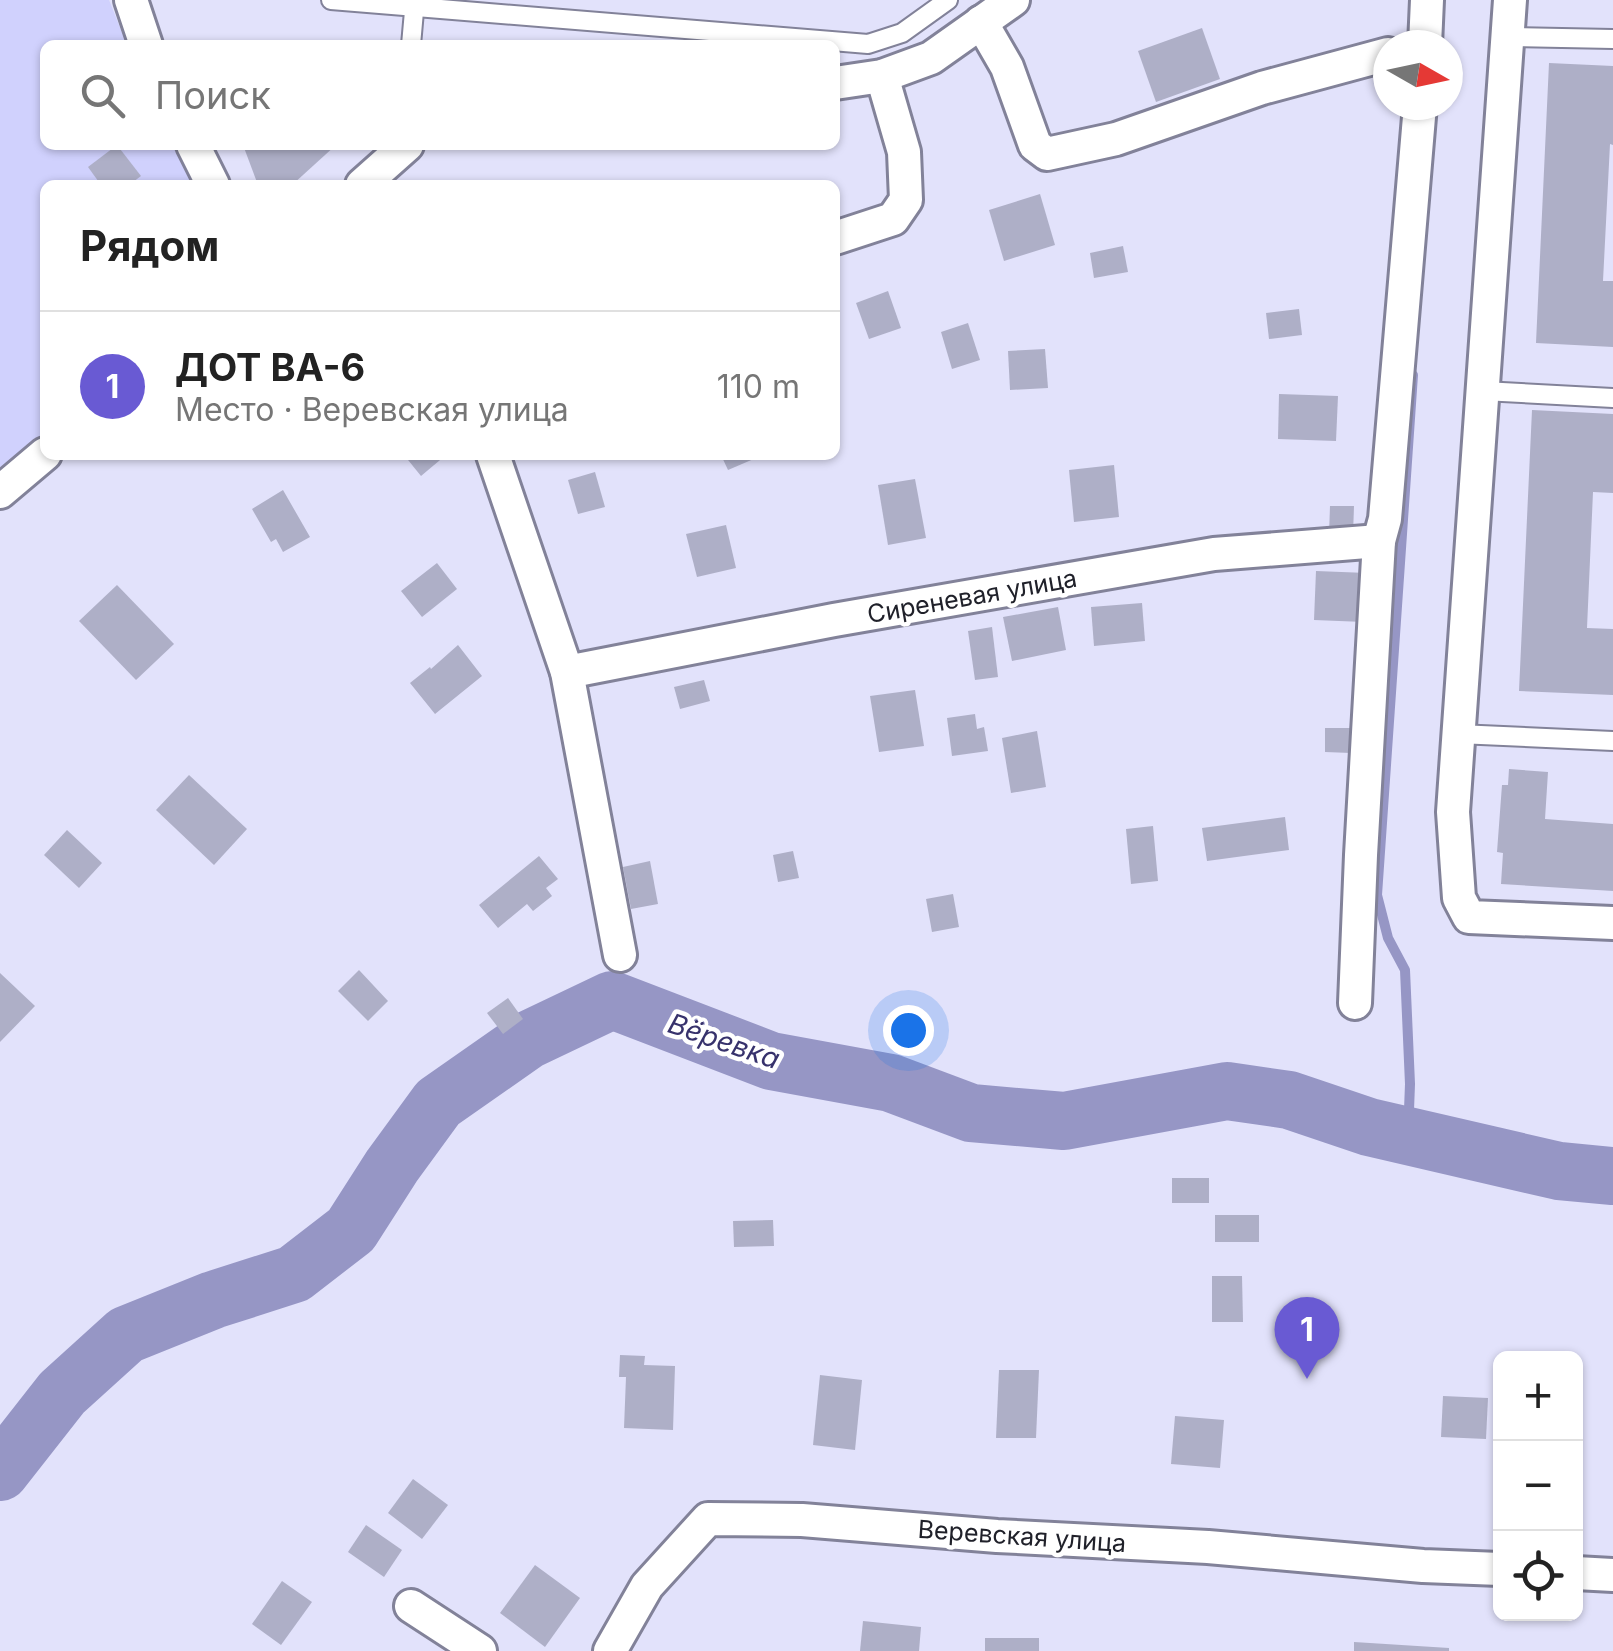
<!DOCTYPE html>
<html lang="ru">
<meta charset="utf-8">
<style>
:root{--surface:#fff;--page:#f2f2f2;--text:#222;--muted:#767676;--line:#e0e0e0;--accent:#695ad3}
body{margin:0;font-family:Inter,sans-serif;background:var(--page);color:var(--text)}
.controls{position:absolute;right:30px;bottom:30px;display:grid;overflow:hidden;border-radius:15px;box-shadow:0 2px 8px #0004}
.controls button{width:90px;height:90px;display:grid;place-items:center;padding:0;border:0;border-bottom:2px solid var(--line);background:var(--surface);color:var(--text);font:50px sans-serif}
.compass{position:absolute;left:1373px;top:30px;width:90px;height:90px;border-radius:50%;background:var(--surface);box-shadow:0 2px 8px #0004;rotate:99deg}
.you{position:absolute;left:908px;top:1030px;width:35px;height:35px;margin:-25px;border:8px solid #fff;border-radius:50%;background:#1a73e8;box-shadow:0 0 0 15px #1a73e833}
.badge{display:grid;place-items:center;width:65px;height:65px;border-radius:50%;background:var(--accent);color:#fff;font-size:32px;font-weight:700}
.pin{position:absolute;translate:-50% -82px;filter:drop-shadow(0 2px 5px #0008)}
.pin::after{content:'';position:absolute;top:52px;width:35px;height:30px;background:inherit;clip-path:polygon(0 0,100% 0,50% 100%)}
.list{margin:0;padding:0;list-style:none}
h2{display:flex;justify-content:space-between;align-items:center;height:130px;margin:0;padding:0 40px;font-size:42px}
h2 small{font-size:32px;font-weight:400;color:var(--muted)}
.list li{display:grid;grid-template-columns:65px 1fr auto;gap:30px;align-items:center;box-sizing:border-box;height:150px;padding:0 40px;border-top:2px solid var(--line)}
.list b{display:block;font-size:38px;white-space:nowrap}
.list p{margin:0;font-size:32px;white-space:nowrap;color:var(--muted)}
.list em{font-size:32px;font-style:normal;color:var(--muted)}
.icon{flex:none;width:55px;height:55px;fill:none;stroke:currentColor;stroke-width:2;stroke-linecap:round;stroke-linejoin:round}
.map{position:relative;flex:none;width:1613px;height:1651px;overflow:hidden}
.search{position:absolute;background:var(--surface);box-shadow:0 2px 8px #0004;left:40px;top:40px;width:800px;height:110px;display:flex;align-items:center;gap:25px;box-sizing:border-box;padding:0 35px;border-radius:15px;color:var(--muted);font-size:38px}
.panel{position:absolute;background:var(--surface);box-shadow:0 2px 8px #0004;left:40px;top:180px;width:800px;height:280px;border-radius:15px}
.map>svg:first-child{display:block}
.green{fill:#d0d1fd}
.lines{fill:none;stroke-linecap:round;stroke-linejoin:round}
.stream{stroke:#9696c5;stroke-width:10}
.river{stroke:#9696c5;stroke-width:58}
.building{fill:#aeafc7}
.lane-casing{stroke:#828299;stroke-width:22}
.street-casing{stroke:#828299;stroke-width:38}
.lane{stroke:#fff;stroke-width:18}
.street{stroke:#fff;stroke-width:32}
.labels{text-anchor:middle;dominant-baseline:central;stroke-width:9;stroke-linejoin:round;paint-order:stroke}
.street-label{font-size:25px;fill:#20212a;stroke:#fff}
.water-label{font-size:28px;font-style:italic;fill:#37326c;stroke:#fff}
</style>
<div class="map">
<svg width="1613" height="1651" viewBox="0 0 1613 1651">
<rect width="100%" height="100%" fill="#e2e2fb"/>
<polygon class="green" points="0,0 109,0 127,45 45,45 45,145 174,145 193,185 45,185 45,433 0,470"/>
<g class="lines">
<polyline class="stream" points="1408,1136 1410,1084 1405,970 1388,938 1377,895 1413,375"/>
<polyline class="river" points="0,1472 62,1393 126,1335 213,1300 294,1274 351,1230 392,1166 438,1103 528,1040 612,1000 771,1061 891,1083 971,1113 1064,1121 1227,1091 1289,1100 1369,1127 1559,1171 1613,1176"/>
</g>
<g class="building">
<polygon points="1202,28 1220,79 1156,102 1138,51"/>
<polygon points="1549,63 1613,66 1613,145 1610,144 1603,281 1613,281 1613,347 1536,343"/>
<polygon points="117,145 141,176 129,185 101,185 88,167"/>
<polygon points="243,145 336,145 292,185 258,185"/>
<polygon points="1040,194 1055,245 1004,261 989,210"/>
<polygon points="1123,246 1128,272 1094,278 1090,253"/>
<polygon points="888,291 901,328 869,339 856,303"/>
<polygon points="1299,309 1302,335 1269,339 1266,313"/>
<polygon points="968,323 980,360 952,369 941,332"/>
<polygon points="1045,349 1048,388 1010,390 1008,351"/>
<polygon points="1279,394 1338,396 1336,441 1278,439"/>
<polygon points="1532,410 1613,414 1613,493 1593,492 1587,628 1613,629 1613,695 1519,691"/>
<polygon points="404,455 446,455 421,476"/>
<polygon points="721,455 763,455 728,470"/>
<polygon points="1114,465 1119,517 1074,522 1069,470"/>
<polygon points="595,472 605,507 578,514 568,480"/>
<polygon points="915,479 926,538 888,545 878,485"/>
<polygon points="283,490 310,537 283,552 276,539 271,542 252,509"/>
<polygon points="1330,506 1354,506 1353,535 1329,535"/>
<polygon points="726,525 736,568 697,577 686,534"/>
<polygon points="437,563 457,589 422,617 401,591"/>
<polygon points="1316,571 1367,573 1364,622 1314,620"/>
<polygon points="117,585 174,644 136,680 79,621"/>
<polygon points="1142,603 1145,641 1094,646 1091,607"/>
<polygon points="1058,607 1066,650 1012,661 1003,617"/>
<polygon points="992,627 998,677 975,680 968,631"/>
<polygon points="458,645 482,676 435,714 410,683 430,667 431,669"/>
<polygon points="704,680 710,701 680,709 674,687"/>
<polygon points="915,690 924,746 879,752 870,696"/>
<polygon points="975,714 977,729 984,727 988,751 952,756 947,718"/>
<polygon points="1325,728 1352,728 1351,753 1325,752"/>
<polygon points="1037,731 1046,787 1011,793 1002,738"/>
<polygon points="1509,769 1548,772 1545,819 1613,824 1613,891 1501,884 1503,853 1497,852 1502,785 1508,785"/>
<polygon points="189,775 247,829 214,865 156,810"/>
<polygon points="1285,817 1289,850 1207,861 1202,828"/>
<polygon points="1153,826 1158,881 1131,884 1126,829"/>
<polygon points="67,830 102,863 79,888 44,855"/>
<polygon points="793,851 799,878 778,882 773,855"/>
<polygon points="539,856 558,879 546,888 552,896 533,911 527,904 498,928 479,905"/>
<polygon points="650,861 658,904 631,909 623,867"/>
<polygon points="953,894 959,927 932,932 926,899"/>
<polygon points="359,970 388,1001 368,1021 338,991"/>
<polygon points="0,973 35,1006 0,1042"/>
<polygon points="508,998 523,1019 503,1034 487,1013"/>
<rect x="1172" y="1178" width="37" height="25"/>
<rect x="1215" y="1215" width="44" height="27"/>
<polygon points="773,1220 774,1246 734,1247 733,1221"/>
<polygon points="1212,1276 1242,1276 1243,1322 1212,1322"/>
<polygon points="620,1355 645,1356 644,1365 675,1366 673,1430 624,1428 626,1377 619,1377"/>
<polygon points="999,1370 1039,1370 1036,1438 996,1438"/>
<polygon points="820,1375 862,1380 855,1450 813,1445"/>
<polygon points="1443,1396 1488,1398 1486,1439 1441,1437"/>
<polygon points="1175,1416 1224,1420 1220,1468 1171,1464"/>
<polygon points="413,1479 448,1505 422,1539 388,1513"/>
<polygon points="366,1525 402,1550 384,1577 348,1552"/>
<polygon points="535,1565 580,1598 545,1647 500,1613"/>
<polygon points="282,1581 312,1602 281,1645 252,1624"/>
<polygon points="863,1621 921,1627 919,1651 860,1651"/>
<rect x="985" y="1638" width="54" height="13"/>
<polygon points="1354,1642 1449,1648 1449,1651 1354,1651"/>
</g>
<g class="lines">
<defs>
<g id="lane">
<polyline points="331,0 868,44 902,33 948,0"/>
<polyline points="1508,37 1613,39"/>
<polyline points="411,45 415,0"/>
<polyline points="1483,391 1613,398"/>
<polyline points="1458,734 1613,741"/>
</g>
<g id="street">
<polyline points="131,0 146,45"/>
<polyline points="1510,0 1453,812 1459,898 1469,917 1613,923"/>
<polyline points="981,22 1007,67 1035,145 1047,154 1116,139 1262,88 1388,54"/>
<polyline points="1425,45 1427,0"/>
<polyline points="835,83 882,76 931,58 1013,0"/>
<polyline points="193,145 213,185"/>
<polyline points="362,185 407,145"/>
<polyline points="835,238 893,219 906,200 904,152 882,76"/>
<polyline points="493,455 567,672 620,955"/>
<polyline points="0,492 45,454"/>
<polyline points="567,672 834,620 1214,554 1379,541"/>
<polyline points="1355,1003 1361,855 1379,541 1385,519 1420,105"/>
<polyline points="1576,1573 1613,1575"/>
<polyline points="411,1606 480,1651"/>
<polyline points="610,1651 647,1586 708,1519 802,1520 997,1536 1208,1547 1423,1566 1500,1569"/>
</g>
</defs>
<use href="#lane" class="lane-casing"/>
<use href="#street" class="street-casing"/>
<use href="#lane" class="lane"/>
<use href="#street" class="street"/>
</g>
<g class="labels">
<g class="street-label">
<text transform="translate(972 596) rotate(-10)">Сиреневая улица</text>
<text transform="translate(1022 1536) rotate(4)">Веревская улица</text>
</g>
<g class="water-label">
<text transform="translate(724 1041) rotate(19)">Вёревка</text>
</g>
</g>
</svg>
<div class="controls">
<button>+</button>
<button>−</button>
<button><svg class="icon" aria-label="locate" viewBox="0 0 24 24"><circle cx="12" cy="12" r="6"/><path d="M12 2v4M12 18v4M2 12h4M18 12h4"/></svg></button>
</div>
<svg class="compass" viewBox="-18 -18 36 36"><path d="M0-13l5 13h-10z" fill="#e53935"/><path d="M0 13l5-13h-10z" fill="#767676"/></svg>
<div class="you"></div>
<div class="pin badge" style="left:1307px;top:1379px">1</div>
<div class="search"><svg class="icon" aria-label="search" viewBox="0 0 24 24"><circle cx="10" cy="10" r="6"/><path d="M15 15l6 6"/></svg>Поиск</div>
<section class="panel">
<h2>Рядом<small></small></h2>
<ul class="list">
<li><span class="badge">1</span><div><b>ДОТ ВА-6</b><p>Место · Веревская улица</p></div><em>110 m</em></li>
</ul>
</section>
</div>
